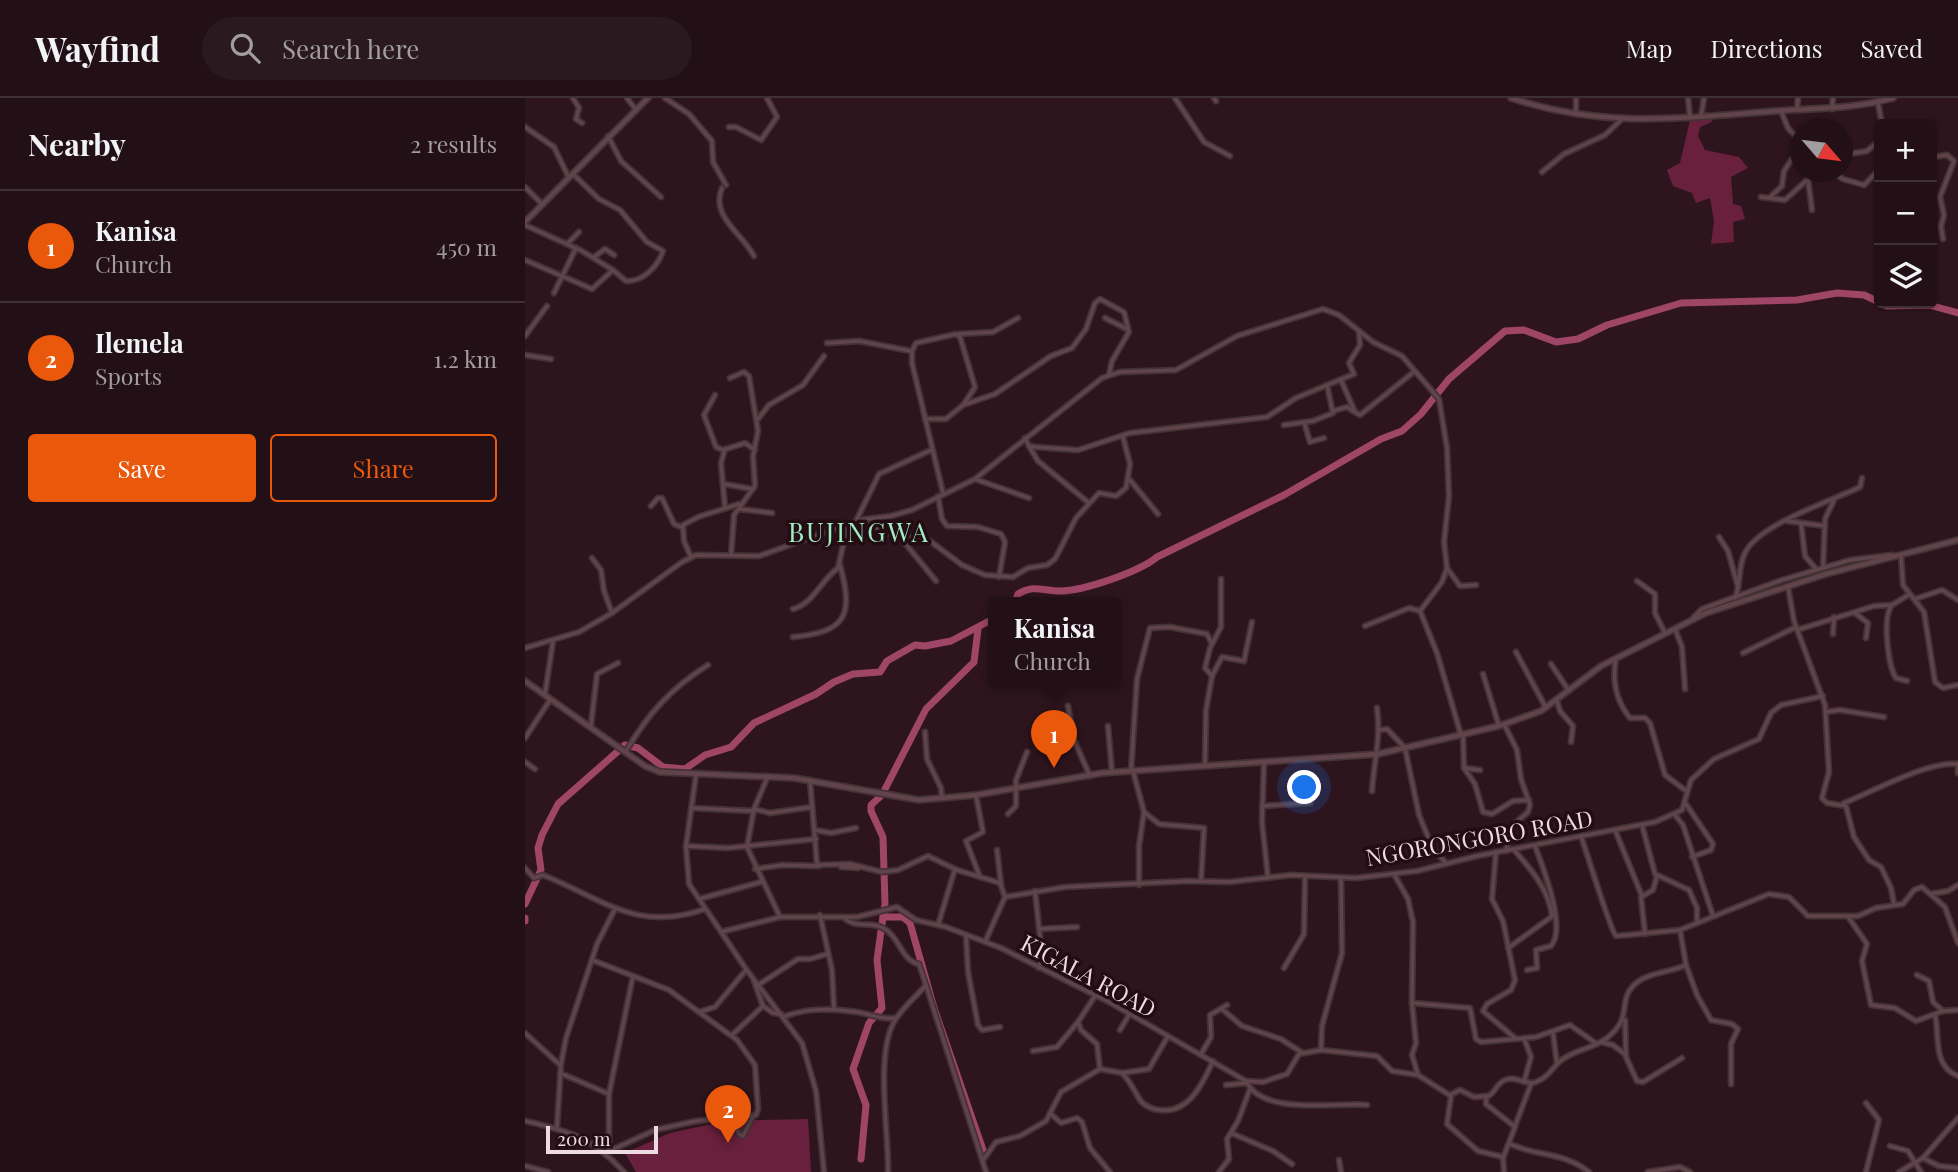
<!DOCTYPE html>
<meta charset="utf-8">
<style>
:root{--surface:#221016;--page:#2a191f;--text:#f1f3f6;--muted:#a29da1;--line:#3f3035;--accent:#ea580c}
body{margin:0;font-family:"Playfair Display",serif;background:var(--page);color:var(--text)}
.controls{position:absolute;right:21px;top:21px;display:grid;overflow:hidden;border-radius:7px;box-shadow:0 2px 5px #0004}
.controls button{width:63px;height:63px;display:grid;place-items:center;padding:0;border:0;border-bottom:2px solid var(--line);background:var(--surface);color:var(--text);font:35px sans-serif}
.compass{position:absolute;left:1265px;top:21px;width:63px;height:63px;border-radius:50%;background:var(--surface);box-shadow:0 2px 5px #0004;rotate:118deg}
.scale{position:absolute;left:21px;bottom:18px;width:112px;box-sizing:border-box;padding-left:7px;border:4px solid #eddbdf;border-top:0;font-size:19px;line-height:24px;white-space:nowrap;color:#eddbdf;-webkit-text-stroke:5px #230c14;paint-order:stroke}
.you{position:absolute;left:780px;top:690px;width:24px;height:24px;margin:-18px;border:5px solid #fff;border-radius:50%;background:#1a73e8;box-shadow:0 0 0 10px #1a73e833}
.badge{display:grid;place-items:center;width:46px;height:46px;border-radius:50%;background:var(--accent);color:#fff;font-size:23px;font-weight:700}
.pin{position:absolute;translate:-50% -58px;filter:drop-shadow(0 2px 4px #0008)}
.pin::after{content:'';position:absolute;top:37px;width:24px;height:21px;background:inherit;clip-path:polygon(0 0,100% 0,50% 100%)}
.popup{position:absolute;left:463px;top:499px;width:133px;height:91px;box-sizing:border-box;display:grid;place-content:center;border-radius:7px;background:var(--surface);filter:drop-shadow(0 2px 5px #0005);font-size:23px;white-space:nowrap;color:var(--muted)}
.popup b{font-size:26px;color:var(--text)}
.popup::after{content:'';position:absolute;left:50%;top:100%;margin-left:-14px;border:14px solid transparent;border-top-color:var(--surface)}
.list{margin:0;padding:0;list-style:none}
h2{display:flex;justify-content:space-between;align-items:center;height:91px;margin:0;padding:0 28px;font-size:30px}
h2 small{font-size:23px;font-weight:400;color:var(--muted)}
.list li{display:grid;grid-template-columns:46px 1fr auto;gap:21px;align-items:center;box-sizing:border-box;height:112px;padding:0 28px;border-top:2px solid var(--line)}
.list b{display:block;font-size:26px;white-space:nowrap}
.list p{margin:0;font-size:23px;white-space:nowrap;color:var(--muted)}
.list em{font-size:23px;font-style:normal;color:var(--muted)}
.actions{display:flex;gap:14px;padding:21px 28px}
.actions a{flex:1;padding:16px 0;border:2px solid var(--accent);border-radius:7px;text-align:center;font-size:24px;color:var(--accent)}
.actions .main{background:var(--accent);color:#fff}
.icon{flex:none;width:38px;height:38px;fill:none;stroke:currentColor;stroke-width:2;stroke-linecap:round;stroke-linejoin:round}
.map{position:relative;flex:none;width:1433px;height:1074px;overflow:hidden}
header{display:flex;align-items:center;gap:42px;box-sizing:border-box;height:98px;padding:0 35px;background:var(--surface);border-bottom:2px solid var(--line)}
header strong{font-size:33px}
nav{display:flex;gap:38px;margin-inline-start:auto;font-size:24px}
.search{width:490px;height:63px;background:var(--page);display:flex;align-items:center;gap:18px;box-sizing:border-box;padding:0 24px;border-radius:38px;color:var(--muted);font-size:26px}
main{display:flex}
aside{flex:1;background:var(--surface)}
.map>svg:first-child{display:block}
.green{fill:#69203c}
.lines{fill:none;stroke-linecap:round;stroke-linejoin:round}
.river{stroke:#9f4666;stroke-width:7}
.street-casing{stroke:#443237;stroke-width:7}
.secondary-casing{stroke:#443237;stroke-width:8}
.street{stroke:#60434b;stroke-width:3.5}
.secondary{stroke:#60434b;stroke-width:4.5}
.labels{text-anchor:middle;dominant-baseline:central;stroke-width:7;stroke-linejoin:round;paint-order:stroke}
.street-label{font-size:23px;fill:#eddbdf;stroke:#230c14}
.quarter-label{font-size:26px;letter-spacing:2px;fill:#9fedc0;stroke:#230c14}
</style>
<header>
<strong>Wayfind</strong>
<div class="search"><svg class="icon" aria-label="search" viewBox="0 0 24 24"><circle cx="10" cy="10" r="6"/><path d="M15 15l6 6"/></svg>Search here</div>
<nav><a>Map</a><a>Directions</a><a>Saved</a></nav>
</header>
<main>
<aside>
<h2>Nearby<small>2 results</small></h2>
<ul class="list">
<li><span class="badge">1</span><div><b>Kanisa</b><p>Church</p></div><em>450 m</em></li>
<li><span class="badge">2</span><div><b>Ilemela</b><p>Sports</p></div><em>1.2 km</em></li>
</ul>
<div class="actions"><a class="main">Save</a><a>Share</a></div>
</aside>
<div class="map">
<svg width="1433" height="1074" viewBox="0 0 1433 1074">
<rect width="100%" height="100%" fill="#2e151d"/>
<g class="green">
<polygon points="1180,14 1185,15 1187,24 1175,29 1173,38 1180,52 1214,59 1223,70 1206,79 1208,106 1216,108 1220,121 1208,124 1209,144 1186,146 1189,123 1185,100 1171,105 1167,95 1148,88 1142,72 1155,65 1166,18"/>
<polygon points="283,1021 286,1074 111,1074 100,1055 145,1035 201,1023"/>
</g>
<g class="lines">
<g class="river">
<polyline points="1355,205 1362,208 1404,207 1433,215"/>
<path d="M490,504L493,496C509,486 518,493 535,493C558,493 614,474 632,459L759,397L856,341L877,333L896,316L924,281L980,233L999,232L1031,244L1053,241L1082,227L1156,205L1272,202L1312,195L1339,197L1354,204"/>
<polyline points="453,531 449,564 401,611 357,697 346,707 346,713 358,739 360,806 358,819 378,819 385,825 409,910 459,1055"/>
<polyline points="0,806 16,772 13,750 17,737 33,706 100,647 113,650 138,669 160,671 180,657 206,649 229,625 291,596 309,584 328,576 355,574 362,563 390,547 400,548 426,543 468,521"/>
<polyline points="0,820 0,823"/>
<polyline points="336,1061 341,1007 328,971 344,925 357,910 352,862 358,819"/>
</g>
<defs>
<g id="street">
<polyline points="48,0 54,10 51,21 57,25"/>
<polyline points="102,0 111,12"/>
<polyline points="140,0 164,16 187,43 188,64 201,87"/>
<polyline points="650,0 679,44 705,58"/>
<polyline points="689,0 691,3"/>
<polyline points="1051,0 1051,15"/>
<polyline points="1163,0 1165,19"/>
<polyline points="1353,5 1357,26"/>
<polyline points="1307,11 1308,0"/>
<polyline points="1272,12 1273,0"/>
<polyline points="1256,13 1263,30 1272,40 1276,56"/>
<polyline points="1176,19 1179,0"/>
<polyline points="0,29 29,49 43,78"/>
<polyline points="204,29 211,29 236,42 252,19 242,0"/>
<polyline points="83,38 96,63 136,99"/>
<polyline points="1318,57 1342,53 1354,43"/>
<polyline points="1407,59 1422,57 1429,63 1415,99 1419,117 1416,128 1418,141"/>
<polyline points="1017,74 1039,56 1080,37 1096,22"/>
<polyline points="1282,74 1287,112"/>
<polyline points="1308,74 1318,81 1339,87 1354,72"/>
<polyline points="0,89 17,106"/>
<path d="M197,90C185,118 217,135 229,158"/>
<polyline points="1236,99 1260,102 1283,81"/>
<polyline points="1245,99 1257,88 1259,73 1273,52"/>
<polyline points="0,127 57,153 88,172"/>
<polyline points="42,146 54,134"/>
<polyline points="69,159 80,151 89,157"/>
<path d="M0,162L67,191L88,172L101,183C118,184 133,168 138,153L122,144L95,112L74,101L48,76"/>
<polyline points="29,195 51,150"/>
<polyline points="580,220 602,231"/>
<polyline points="434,236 468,234 493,220"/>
<polyline points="0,238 22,208"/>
<polyline points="302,245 334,243 386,253"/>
<polyline points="0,257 26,261"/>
<polyline points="205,280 219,274 224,278 233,333 228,358 230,388 209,417 206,457"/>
<polyline points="816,282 830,314 835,317 890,273"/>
<polyline points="190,297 179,317 191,349 198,352 220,345 230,352"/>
<polyline points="808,313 822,309 828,313"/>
<polyline points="233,321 244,307 278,287 299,258"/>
<polyline points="400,321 421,321 438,307 470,296 526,258 547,250 561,231 570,205 575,201 599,214 604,234 587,263 584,277"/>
<polyline points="779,324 785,344 799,340"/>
<polyline points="759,327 788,323 808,315 802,287"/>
<polyline points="500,340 504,348 510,349 553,352 605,335 742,319 771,300 829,276 824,265 835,247 834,234"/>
<polyline points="504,348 513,363 564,405"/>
<polyline points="200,351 196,365 200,410"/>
<polyline points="450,381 504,400"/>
<polyline points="605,382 633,416"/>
<polyline points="199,386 227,391"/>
<polyline points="418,395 387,265 387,253 391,245 431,236 435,239 450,289 439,306"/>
<polyline points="413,398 417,421 422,428 453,429 476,436 480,444 474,479"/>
<polyline points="126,408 133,400 137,400 149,426 156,429"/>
<polyline points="214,411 247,415"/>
<polyline points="332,421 354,376 406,352"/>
<polyline points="337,423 361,435 405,443 437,467 460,477 488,479 503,470 522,467 530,461 551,420 574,395 591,398 601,390 605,366 598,339"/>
<polyline points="1262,423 1300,428"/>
<polyline points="1276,425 1280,458 1292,472"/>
<polyline points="375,439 411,483"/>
<polyline points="1194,439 1203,453 1213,489"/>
<polyline points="1376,457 1378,487 1399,514 1410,584 1418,590 1433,587"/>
<polyline points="166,459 159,443 158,427 173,419 214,406"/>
<polyline points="67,460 76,472 79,493 87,515"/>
<polyline points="922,470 935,488 951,487"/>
<polyline points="1298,470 1300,421 1309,402"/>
<polyline points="1112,483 1130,496 1130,515 1140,535"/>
<polyline points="1263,489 1269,523 1300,607 1304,674 1297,700 1302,705 1321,708 1329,739 1344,762 1356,769 1366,790 1369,806"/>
<path d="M1210,500C1216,486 1213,471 1219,457C1230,427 1307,403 1335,389L1337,380"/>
<polyline points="1390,501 1417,492 1433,502"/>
<path d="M1367,507C1357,519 1363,568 1371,580L1382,583"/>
<path d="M268,511C288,506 297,481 313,470L323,425"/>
<polyline points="1330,515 1343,525 1341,540"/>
<polyline points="1169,519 1177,511 1257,482 1325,462 1367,457"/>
<polyline points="840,528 884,510 895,513"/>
<polyline points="1150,531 1157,549 1160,591"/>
<polyline points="1272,532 1349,508 1367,507 1385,496"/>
<polyline points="1308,536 1309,519"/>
<path d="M268,539C321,534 329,518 315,467"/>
<polyline points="0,550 54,534 87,515 157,464 171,457 234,458 335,422 366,418 387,412 450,381 577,280 595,274 651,272 712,238 798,211 814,217 848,244 877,258 914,301 922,350 924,398 919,444 922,470 917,484 895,513 912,555 936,637"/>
<polyline points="991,554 1021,610"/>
<polyline points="1218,555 1271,529"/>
<path d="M1091,560C1087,582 1091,603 1105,620H1120L1125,625L1140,677L1160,692"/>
<polyline points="1026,566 1044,593"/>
<polyline points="958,576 974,628"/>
<polyline points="687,578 697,559 719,563 727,524"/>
<polyline points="20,596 28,543"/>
<polyline points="1032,603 1035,613 1048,628 1046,644"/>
<polyline points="543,608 549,642 565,678"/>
<polyline points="1301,614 1315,612 1359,619"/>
<polyline points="979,626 992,652 996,681 1005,707 1003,714 987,728 981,753"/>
<polyline points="66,627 72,576 93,565"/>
<polyline points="583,628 587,674"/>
<polyline points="855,632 862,631 880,650 894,717 908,751 921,765"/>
<polyline points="400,634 402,661 416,690 417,700"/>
<polyline points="938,636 939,670 950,686 958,714 967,716 988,703 1004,702"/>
<polyline points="0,640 25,602"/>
<path d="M101,653C123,616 146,590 183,567"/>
<polyline points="0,664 10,671"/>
<polyline points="739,664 737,724 743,780"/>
<polyline points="1433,666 1433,675"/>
<polyline points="680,667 681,612 687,578 680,570 685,550 696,529 696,481"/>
<polyline points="939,670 955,672"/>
<polyline points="606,673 612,581 625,530 645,529 682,536 687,546"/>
<polyline points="608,673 619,714 614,748 614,787"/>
<polyline points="171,677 161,748 164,786 221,871 277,945 291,993 299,1074"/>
<polyline points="243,678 229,711 222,749 255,819"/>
<polyline points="285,682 292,767 325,766 357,774 373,772 403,758 432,772 475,785 480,799"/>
<path d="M847,693C849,664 856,640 852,610"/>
<polyline points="451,697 458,734 441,743 455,779"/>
<path d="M1319,705C1347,694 1405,662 1433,666"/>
<polyline points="1161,706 1188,746 1186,752 1167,759"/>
<polyline points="737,708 785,705"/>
<polyline points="166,710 229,713"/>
<polyline points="229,711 245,715 287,709"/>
<polyline points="619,714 634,726 679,730 676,783"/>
<polyline points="483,716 491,708 491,682 502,654"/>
<polyline points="1150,717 1158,727 1188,818"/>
<polyline points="1117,727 1130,776 1164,792 1172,810 1172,825"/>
<polyline points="290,732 306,735 331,730"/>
<polyline points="1090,732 1117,798"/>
<path d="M1056,738C1061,752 1086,834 1091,838L1155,832L1244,796L1264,799L1283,818H1333L1351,810L1378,806L1389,792L1397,789L1420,809L1433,845"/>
<polyline points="161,748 203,750 291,741"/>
<polyline points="472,752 476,786"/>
<path d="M989,752C1006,771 1024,792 1027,818"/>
<polyline points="971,754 967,801 978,823 990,882 986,892 962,906 958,913 990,940"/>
<polyline points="316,769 333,770"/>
<path d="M0,770L9,780L18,777C78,801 112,835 180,811"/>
<polyline points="230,771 257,767 294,768"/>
<polyline points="869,776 883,801 888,824 887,905 891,945 887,957 893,977 926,998 922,1026 953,1053 978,1059"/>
<polyline points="510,793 516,848 514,870"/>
<polyline points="1405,796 1423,793 1433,787"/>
<polyline points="174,801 236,784"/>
<polyline points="295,817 307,872 309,911"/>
<path d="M319,820C330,830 344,824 356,829C375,837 375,862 394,866L401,887C390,900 377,910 369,924C350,958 364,1035 363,1074"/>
<polyline points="1324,820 1342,846 1337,863 1346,907 1370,910 1391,923 1418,913 1433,912"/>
<polyline points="413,827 430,771"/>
<polyline points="514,831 552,829"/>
<polyline points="196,834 255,819 332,819 372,809 391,822 421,829 476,850 584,904 721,983 738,984 762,976 774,956 796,952 852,958 867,973 893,977"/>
<polyline points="1120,836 1116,799 1128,792 1132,778"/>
<polyline points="441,837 443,874 453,927 457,932 475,929"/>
<polyline points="460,844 480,799 540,789 663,783 704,784 766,777 831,780 892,773 952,758 1130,724 1157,712 1166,682 1189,661 1234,641 1246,615 1256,607 1298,598"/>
<polyline points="983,850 1029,817"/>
<polyline points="67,862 144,892 212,942 230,967 233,1011 231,1017 171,1023 130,1032 80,1055"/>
<polyline points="1161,867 1172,897 1186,922 1207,926 1213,931 1206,946 1206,986"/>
<polyline points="759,870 779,836 780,778"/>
<path d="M1002,872L1012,870L1011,852L1026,848C1042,830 1018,769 1010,748"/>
<polyline points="1392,877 1404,883 1408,904 1418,913"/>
<polyline points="233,887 273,861 285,861 302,856"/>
<polyline points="401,887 461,1074"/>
<polyline points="570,898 553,924 556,932 572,946 575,971"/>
<polyline points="887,905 945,910 951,941 956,944 1011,939 1045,927 1072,946"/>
<polyline points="238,908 248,915 256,916"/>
<polyline points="697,911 717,928 756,941 776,954"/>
<polyline points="174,914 190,909 221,872"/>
<path d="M1410,917C1415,938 1407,968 1433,978"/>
<path d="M258,919C280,910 309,910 332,914C346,916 356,922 371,920"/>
<polyline points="1100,922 1101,959 1112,983 1118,984 1157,960"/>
<polyline points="595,932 604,917"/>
<polyline points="0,935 34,966"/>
<polyline points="1028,935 1032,966"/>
<polyline points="207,937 238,908 229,883"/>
<polyline points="999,940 1006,959 999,984"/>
<polyline points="1076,944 1088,947 1101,957"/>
<polyline points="796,952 797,928 817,855 816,780"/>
<polyline points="508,953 532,949 553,924"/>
<polyline points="676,956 686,939 685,917 702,907"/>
<polyline points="35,975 84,996"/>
<path d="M597,975C606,984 609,993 615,1002C619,1008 629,1012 635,1012C664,1016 678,985 688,963"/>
<path d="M721,983C737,1018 809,1004 842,1007"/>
<polyline points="701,987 722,985"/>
<polyline points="925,997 935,992 949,999 963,998"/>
<polyline points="525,1015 536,1025 552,1020 557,1024 565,1050 585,1074"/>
<polyline points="207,1019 214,1036 218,1038 228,1018"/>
<path d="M0,1023C44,1033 68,1040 99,1074"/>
<polyline points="990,1028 1006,986"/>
<polyline points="32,1029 36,966 41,940 72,846 90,811"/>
<polyline points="706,1035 748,1053 767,1066"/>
<path d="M985,1046C1013,1059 1037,1053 1064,1074"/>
<polyline points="1365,1048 1383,1053 1396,1074"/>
<polyline points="84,1053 84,996 108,878"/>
<polyline points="1398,1060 1433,1020"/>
<polyline points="458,1062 471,1044 495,1038 521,1023 536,994 575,971 597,975 624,971 643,938"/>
<polyline points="814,1062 816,1074"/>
<polyline points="0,1068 23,1074"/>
<polyline points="694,1074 704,1061 702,1041 713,1023 725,991"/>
<path d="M979,1074L978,1060L990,1029L961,1006V999C971,996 970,986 980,982C991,977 1001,988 1011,984C1023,979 1026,972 1034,964C1047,952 1068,951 1082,940C1108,919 1093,906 1107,889C1120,874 1145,875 1161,867L1155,832"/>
<polyline points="1123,1074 1155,1069 1165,1074"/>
<polyline points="1341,1074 1354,1022 1341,1005"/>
<polyline points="1374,1074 1398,1060 1414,1068 1433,1070"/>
</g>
<g id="secondary">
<path d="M986,0C1079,31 1157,20 1251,13C1291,10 1329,11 1368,0"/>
<polyline points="0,124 123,0"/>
<polyline points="0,583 120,668 135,674 269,680 394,702 451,697 577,675 853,656 974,628 1016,613 1076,568 1181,515 1301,476 1433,442"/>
</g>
</defs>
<use href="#street" class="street-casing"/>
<use href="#secondary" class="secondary-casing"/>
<use href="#street" class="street"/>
<use href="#secondary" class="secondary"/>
</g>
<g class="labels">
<g class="street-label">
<text transform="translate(954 739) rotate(-10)">NGORONGORO ROAD</text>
<text transform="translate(564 877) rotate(28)">KIGALA ROAD</text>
</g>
<g class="quarter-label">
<text x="334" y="433">BUJINGWA</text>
</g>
</g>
</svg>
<div class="controls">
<button>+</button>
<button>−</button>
<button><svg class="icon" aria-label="layers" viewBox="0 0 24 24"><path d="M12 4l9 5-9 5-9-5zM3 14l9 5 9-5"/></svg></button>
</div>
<svg class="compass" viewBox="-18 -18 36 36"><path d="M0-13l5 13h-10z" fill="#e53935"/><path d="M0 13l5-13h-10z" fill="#a29da1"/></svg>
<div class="scale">200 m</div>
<div class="you"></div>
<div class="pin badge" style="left:529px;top:670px">1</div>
<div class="popup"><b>Kanisa</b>Church</div>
<div class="pin badge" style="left:203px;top:1045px">2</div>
</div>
</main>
